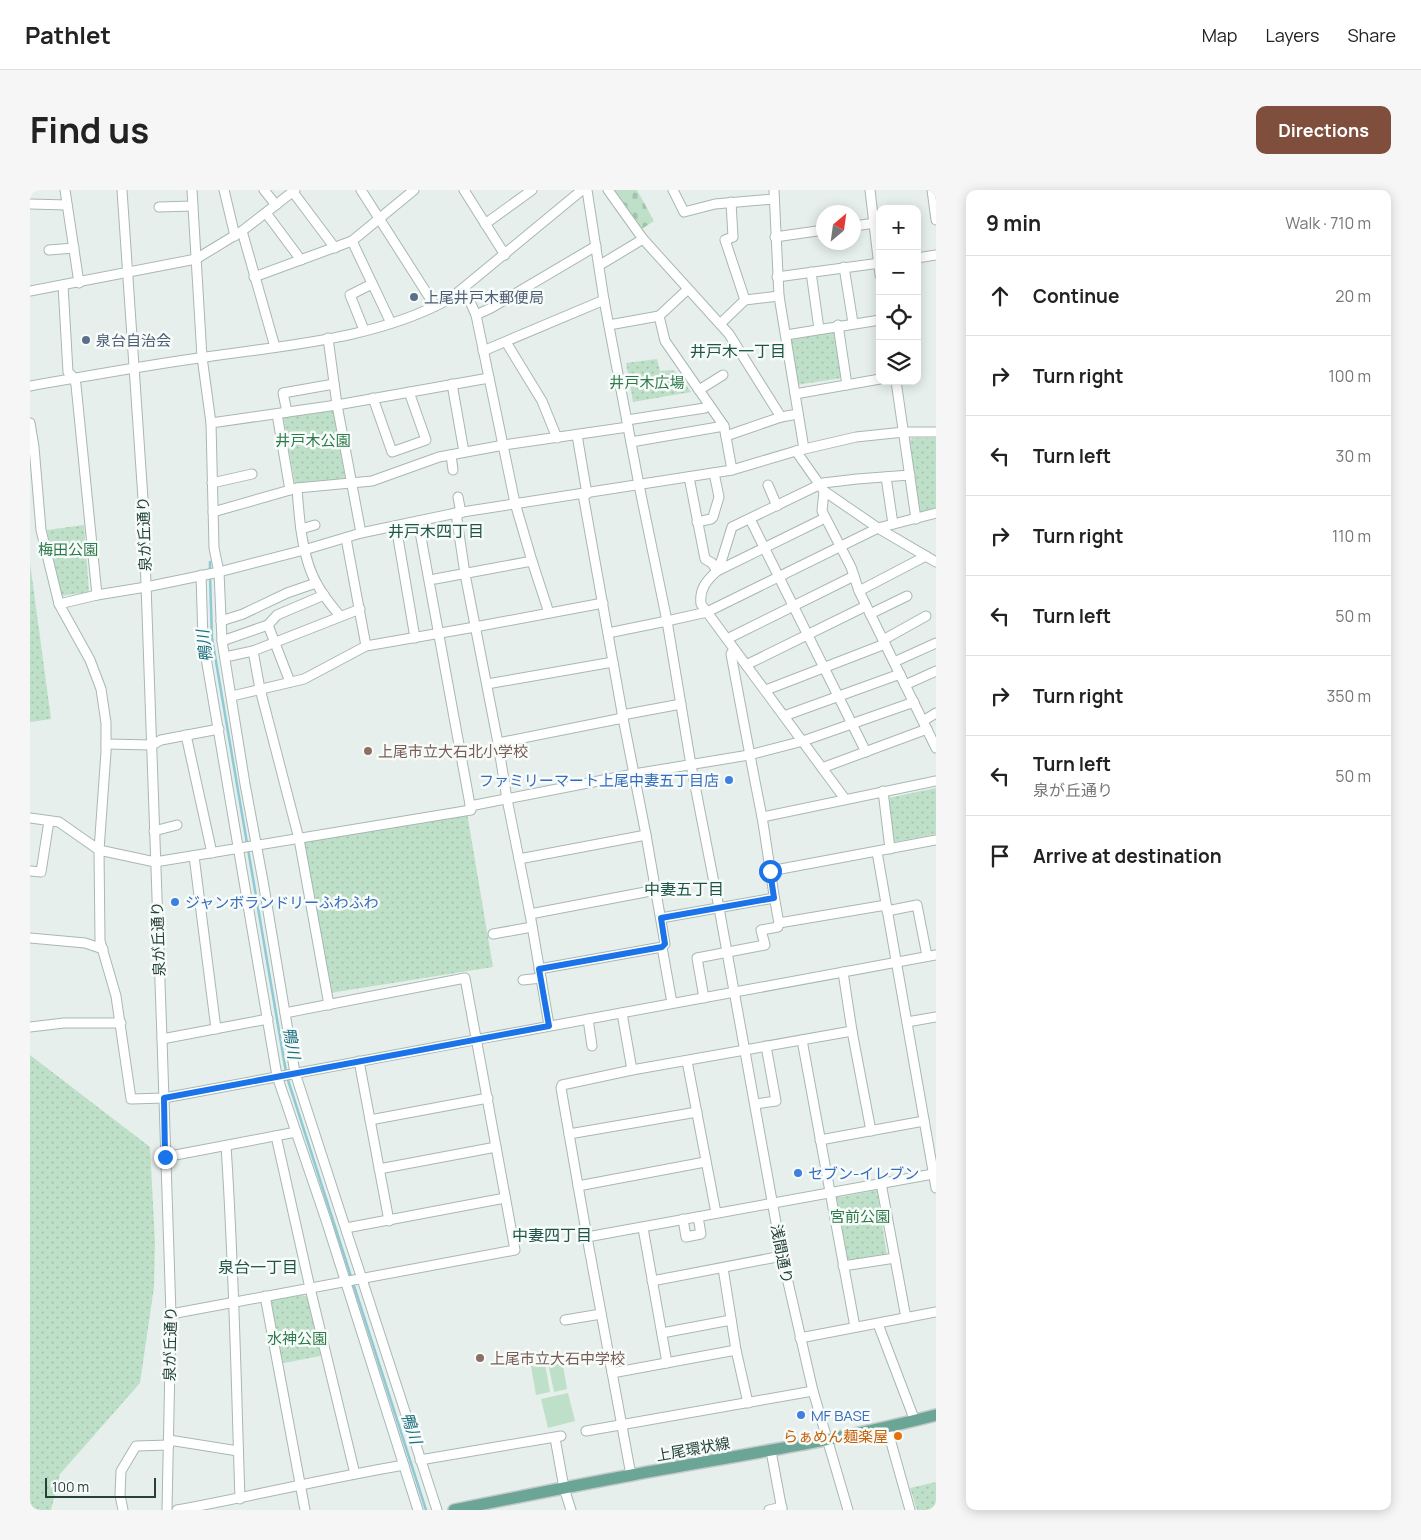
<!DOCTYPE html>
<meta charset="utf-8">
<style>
:root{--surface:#fff;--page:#f6f6f6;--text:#222;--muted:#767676;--line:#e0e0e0;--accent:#804e3d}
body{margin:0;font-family:Manrope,"Noto Sans JP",sans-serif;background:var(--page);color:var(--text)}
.controls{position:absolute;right:15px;top:15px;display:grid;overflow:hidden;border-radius:10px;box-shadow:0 2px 12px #0003}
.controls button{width:45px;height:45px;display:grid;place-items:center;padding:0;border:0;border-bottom:1px solid var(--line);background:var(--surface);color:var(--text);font:25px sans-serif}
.compass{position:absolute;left:786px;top:15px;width:45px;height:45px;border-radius:50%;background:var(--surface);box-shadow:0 2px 12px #0003;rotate:29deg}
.scale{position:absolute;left:15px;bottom:12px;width:111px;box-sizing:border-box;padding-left:5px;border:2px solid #24423a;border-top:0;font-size:14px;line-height:18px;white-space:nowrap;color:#24423a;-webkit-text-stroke:4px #f7fbf9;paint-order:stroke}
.stop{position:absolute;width:15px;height:15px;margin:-11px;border:4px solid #1a73e8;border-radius:50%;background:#fff}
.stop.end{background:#1a73e8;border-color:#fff;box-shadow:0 1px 5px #0008}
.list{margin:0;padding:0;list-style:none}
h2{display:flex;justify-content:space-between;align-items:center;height:65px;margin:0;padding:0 20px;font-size:21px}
h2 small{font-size:16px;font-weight:400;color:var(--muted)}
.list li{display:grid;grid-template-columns:32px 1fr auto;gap:15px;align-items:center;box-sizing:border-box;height:80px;padding:0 20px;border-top:1px solid var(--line)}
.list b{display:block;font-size:19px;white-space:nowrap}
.list p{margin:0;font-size:16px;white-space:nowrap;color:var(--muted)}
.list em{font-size:16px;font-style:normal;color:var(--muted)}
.icon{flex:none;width:28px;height:28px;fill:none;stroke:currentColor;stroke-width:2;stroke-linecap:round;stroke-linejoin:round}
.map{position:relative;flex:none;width:906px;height:1320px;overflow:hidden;border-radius:10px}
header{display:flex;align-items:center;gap:30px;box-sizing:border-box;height:70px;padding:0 25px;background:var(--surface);border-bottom:1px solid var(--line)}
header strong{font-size:24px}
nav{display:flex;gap:28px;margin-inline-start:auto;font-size:18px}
.intro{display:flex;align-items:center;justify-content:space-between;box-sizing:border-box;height:120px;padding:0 30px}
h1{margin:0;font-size:35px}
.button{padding:12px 22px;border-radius:10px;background:var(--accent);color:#fff;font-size:18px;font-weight:700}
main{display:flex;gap:30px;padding:0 30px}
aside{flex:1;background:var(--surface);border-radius:10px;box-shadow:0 2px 12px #0003}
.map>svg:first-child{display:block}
.grass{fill:url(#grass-dots)}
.cemetery{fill:url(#cemetery-stones)}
.garden{fill:#bfe0c8}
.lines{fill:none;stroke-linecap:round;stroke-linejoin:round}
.stream{stroke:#8ec9d4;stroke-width:2.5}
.minor-casing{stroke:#a8b8b2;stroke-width:11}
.major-casing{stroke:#c2cac8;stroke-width:14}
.minor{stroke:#fff;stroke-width:9}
.major{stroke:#6aa596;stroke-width:11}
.route{stroke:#1a73e8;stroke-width:6}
.service-dot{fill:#5c6f8a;stroke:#f7fbf9;stroke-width:2}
.education-dot{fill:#8d6e63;stroke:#f7fbf9;stroke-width:2}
.shop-dot{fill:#3f7fe0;stroke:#f7fbf9;stroke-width:2}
.food-dot{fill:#e8710a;stroke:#f7fbf9;stroke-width:2}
.labels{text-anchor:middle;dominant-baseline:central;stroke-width:5;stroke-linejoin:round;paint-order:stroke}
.service-label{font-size:15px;fill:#4e5e75;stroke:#f7fbf9;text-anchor:start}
.park-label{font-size:15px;fill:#2d7a4b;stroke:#f7fbf9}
.street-label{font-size:15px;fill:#24423a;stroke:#f7fbf9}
.education-label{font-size:15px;fill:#785e54;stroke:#f7fbf9;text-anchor:start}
.shop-label{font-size:15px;fill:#366cbe;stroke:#f7fbf9;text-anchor:start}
.food-label{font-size:15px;fill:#c56008;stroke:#f7fbf9;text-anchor:end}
.neighbourhood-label{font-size:16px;fill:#1f5548;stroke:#f7fbf9}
.water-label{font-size:16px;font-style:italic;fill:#1c6f80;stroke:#f7fbf9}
</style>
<header>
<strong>Pathlet</strong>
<nav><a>Map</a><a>Layers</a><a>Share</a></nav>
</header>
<div class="intro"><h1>Find us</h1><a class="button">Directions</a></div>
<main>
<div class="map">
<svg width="906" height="1320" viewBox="0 0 906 1320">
<defs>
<pattern id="grass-dots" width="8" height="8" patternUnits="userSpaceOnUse" patternTransform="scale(1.25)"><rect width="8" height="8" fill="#bfe0c8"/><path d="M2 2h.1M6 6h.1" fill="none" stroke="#a4c1ad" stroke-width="1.8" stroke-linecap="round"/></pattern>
<pattern id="cemetery-stones" width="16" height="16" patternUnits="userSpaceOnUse" patternTransform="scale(1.25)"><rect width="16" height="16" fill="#bfe0c8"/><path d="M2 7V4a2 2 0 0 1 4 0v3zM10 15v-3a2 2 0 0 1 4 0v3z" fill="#a4c1ad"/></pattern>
</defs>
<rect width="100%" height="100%" fill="#e6efeb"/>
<g class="grass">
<polygon points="806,140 812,188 766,195 761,146"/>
<polygon points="627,169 630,181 644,180 661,202 603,212 596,173"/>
<polygon points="304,217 315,288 265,294 253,226"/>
<polygon points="882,248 906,248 906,320 892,324 888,322 879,252"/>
<polygon points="54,335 59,402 30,406 17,340"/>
<polygon points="0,373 21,529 0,532"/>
<polygon points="906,598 906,644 864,652 858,608"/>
<polygon points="437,623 463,777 300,803 272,651"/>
<polygon points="0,865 120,957 125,1053 124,1097 110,1193 30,1284 21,1320 0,1320"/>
<polygon points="847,1000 857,1066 817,1072 805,1008"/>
<polygon points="273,1105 277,1107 292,1164 290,1166 254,1173 251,1172 241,1114 243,1110"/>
<polygon points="906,1292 906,1320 887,1320 880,1298"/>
</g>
<polygon class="cemetery" points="580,0 607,0 624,31 610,40"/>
<g class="garden">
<polygon points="532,1170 537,1199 524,1202 518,1173"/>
<polygon points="515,1174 520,1202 506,1205 501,1176"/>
<polygon points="538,1203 545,1231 518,1238 511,1209"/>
</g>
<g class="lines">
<g class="stream">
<polyline points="180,372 180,381"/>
<polyline points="180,386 182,448 256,882"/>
<polyline points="257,887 396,1320"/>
</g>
<defs>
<g id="minor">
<polyline points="35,0 49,93"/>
<polyline points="92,0 113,309 132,849 141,1124 137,1320"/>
<polyline points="162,0 172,167 181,233 184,358 189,382 192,451 215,594 233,691 265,883 407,1320"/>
<polyline points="194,0 205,46"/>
<polyline points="234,0 246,15"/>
<polyline points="331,0 405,116"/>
<polyline points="434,0 475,65"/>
<polyline points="557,0 574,110 609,295 637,431 661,575 689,718 752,1066 783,1201 818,1320"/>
<polyline points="578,0 613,49 699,144 751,227"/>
<polyline points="643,0 654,22 685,14 744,9"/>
<polyline points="744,0 749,106 774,259"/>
<polyline points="840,0 850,85"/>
<polyline points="902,0 906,30"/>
<polyline points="263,2 305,58"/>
<polyline points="701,12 703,47 695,50 715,110"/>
<polyline points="0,14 37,15"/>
<polyline points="129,17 163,16"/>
<polyline points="236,23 271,70"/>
<polyline points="455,34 502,0"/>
<polyline points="824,36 845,33"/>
<polyline points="212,41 245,157"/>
<polyline points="745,47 794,40"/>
<polyline points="322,51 361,133"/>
<polyline points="19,60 44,58"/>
<polyline points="887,68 906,65"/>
<polyline points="570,75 613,49"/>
<polyline points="814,77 823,133"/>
<polyline points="781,82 789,139"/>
<polyline points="224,87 322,51 384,0"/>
<polyline points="747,87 850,73"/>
<polyline points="33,95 38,182 44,188 46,195 67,405"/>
<polyline points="434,98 446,125 485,313 502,371 519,423"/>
<polyline points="0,101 166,69 212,41 265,0"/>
<polyline points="446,125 461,118 566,56"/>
<polyline points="629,126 657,100"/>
<polyline points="690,134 715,110 749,106"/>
<polyline points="579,135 629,126 635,151 694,236 702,280"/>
<polyline points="808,135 817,195"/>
<polyline points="334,140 320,105 342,94"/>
<polyline points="756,145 850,130"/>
<polyline points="298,148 307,215 331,343"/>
<polyline points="476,152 512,211 527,248"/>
<polyline points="453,161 574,110"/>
<polyline points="866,191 886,329"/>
<polyline points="422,194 434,262"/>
<path d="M0,196C58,186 117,175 176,167C257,155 348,149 421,108L552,0"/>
<polyline points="669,200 693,185"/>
<polyline points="765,204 850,189"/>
<polyline points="343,208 362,262 396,250 379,202"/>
<polyline points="257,222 253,203 304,194"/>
<polyline points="247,224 260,300"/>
<polyline points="597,230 675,218 679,215"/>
<path d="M0,233L4,257L11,340L29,414L60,470L71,499L76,533V562L69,660L70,751L86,806L101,909L134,908C391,859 649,813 906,765"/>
<polyline points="181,233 307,215 459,188"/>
<polyline points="547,245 557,304"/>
<polyline points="696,246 751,227 768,224"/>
<polyline points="601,252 694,236"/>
<polyline points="766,261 794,301 848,338 906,372"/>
<polyline points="421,265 423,280"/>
<polyline points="659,287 675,369 682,373 687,381"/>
<polyline points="856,287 863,334"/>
<polyline points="182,293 222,284"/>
<polyline points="738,295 747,316"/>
<path d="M267,298C269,327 272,369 287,394C293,406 302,416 310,426"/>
<polyline points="794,301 792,321 821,377 829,401 906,558"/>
<polyline points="428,307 431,323"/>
<polyline points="183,322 267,298 342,291 409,267 474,255 598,237"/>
<polyline points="426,323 435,384 468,553 477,609 500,724 519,835"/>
<path d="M795,328L687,381C677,390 669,399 671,414L815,609"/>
<polyline points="720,329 836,562"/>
<polyline points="667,332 681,329 683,327 689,307 684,283"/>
<polyline points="366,336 385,448"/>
<polyline points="271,339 285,335"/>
<polyline points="316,348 336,456"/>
<polyline points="687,381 692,369 702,337 793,293 827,289 880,285"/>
<polyline points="171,385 173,450 247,886 296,1030 388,1320"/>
<polyline points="405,389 502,371"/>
<polyline points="829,401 896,366"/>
<polyline points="29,414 67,405 116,397 189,382 274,360 331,343 426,323 702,280 766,261 826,247 874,242 906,242"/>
<polyline points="840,424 877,406"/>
<polyline points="191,431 213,424 257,403 286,393"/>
<polyline points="238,435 260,492"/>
<polyline points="578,443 637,431 677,422 848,338 906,323"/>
<polyline points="697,449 824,386"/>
<polyline points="853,450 896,426"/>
<polyline points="192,451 238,435 247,425 294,405"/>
<path d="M704,459L701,464C711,518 721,572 732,627C738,662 742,698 749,733L856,715"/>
<polyline points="223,461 230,499 269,649 299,815"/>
<polyline points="195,467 223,461 330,419"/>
<polyline points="864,472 906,453"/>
<polyline points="716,475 836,416"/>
<polyline points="457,494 583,472"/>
<polyline points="875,495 906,481"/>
<polyline points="736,500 855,454"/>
<polyline points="202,506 274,489 336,456 445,437 573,413"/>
<polyline points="592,525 651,514"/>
<polyline points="754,526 870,484"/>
<polyline points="893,531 906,523"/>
<polyline points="156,545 182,663"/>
<polyline points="468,553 593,528"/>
<polyline points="76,554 122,555 131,550 189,539"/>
<polyline points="792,578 897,539"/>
<polyline points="853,601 860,659"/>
<polyline points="440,616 604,584 719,565 773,551 884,512"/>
<polyline points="732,627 906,591"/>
<polyline points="0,628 29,632 69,660 125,672 441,620 388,331"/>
<polyline points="124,641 147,635"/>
<polyline points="847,662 906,998"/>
<polyline points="164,666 186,839"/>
<polyline points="489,669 616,645"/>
<polyline points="0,681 11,682 19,631"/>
<polyline points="740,681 906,650"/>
<polyline points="857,721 887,715 897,766"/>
<polyline points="500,724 626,700"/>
<polyline points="631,728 744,708"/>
<polyline points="463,744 502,737"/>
<polyline points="0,748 55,753 73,759"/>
<polyline points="632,757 642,813"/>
<polyline points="509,779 632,757 635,754 616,645 593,528 553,304"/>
<polyline points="813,782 822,841 841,941"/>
<polyline points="493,790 511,788"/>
<polyline points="674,808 667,768 735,755 731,740 748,737 749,733"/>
<polyline points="592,823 602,880"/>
<polyline points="558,829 562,856"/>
<polyline points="877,832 906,827"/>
<polyline points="0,837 34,833 91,833"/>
<polyline points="132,849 238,829"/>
<polyline points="772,850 825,1137"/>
<polyline points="329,871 359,1031"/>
<polyline points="657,871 686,1023"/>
<polyline points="725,914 746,911 736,856"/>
<polyline points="340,930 458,908"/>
<polyline points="539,944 667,922"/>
<polyline points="246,946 280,1098 325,1284"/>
<polyline points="790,950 894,931"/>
<path d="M196,956C204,1073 206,1191 210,1309"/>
<polyline points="135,967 266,942"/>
<polyline points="349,979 466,957"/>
<polyline points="851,993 876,1128"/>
<polyline points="548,996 675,972"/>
<polyline points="653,1029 656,1047 671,1044 668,1027"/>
<polyline points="316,1038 475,1008"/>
<polyline points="613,1038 637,1173"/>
<polyline points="557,1047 903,984"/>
<polyline points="813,1076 865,1068"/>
<polyline points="693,1078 706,1160 718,1213"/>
<polyline points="622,1091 752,1066"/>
<polyline points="235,1106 275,1320"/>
<polyline points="141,1124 485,1060 435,788 255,823"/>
<polyline points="535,1130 571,1124"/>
<polyline points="848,1134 885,1231"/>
<polyline points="632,1143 701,1130"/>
<polyline points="770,1148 906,1122"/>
<polyline points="582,1183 706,1160"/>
<polyline points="857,1238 880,1320"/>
<polyline points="556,1241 783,1201"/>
<polyline points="525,1248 534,1298 541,1320"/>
<polyline points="139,1250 208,1261"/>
<polyline points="741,1261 752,1320"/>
<polyline points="390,1270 531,1246"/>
<polyline points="601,1285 557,1047 531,898 532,895 602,880 822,841"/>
<polyline points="93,1320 90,1305 91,1281 106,1256 139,1255"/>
<path d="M147,1320C223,1306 298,1288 374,1275"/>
<polyline points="739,1320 752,1317"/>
</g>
<path id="major" d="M424,1320C483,1308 542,1296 602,1285C704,1266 806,1251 906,1225"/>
</defs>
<use href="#minor" class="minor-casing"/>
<use href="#major" class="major-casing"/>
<use href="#minor" class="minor"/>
<use href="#major" class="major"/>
</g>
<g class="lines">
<polyline class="route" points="135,967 134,908 519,836 509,779 632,757 635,754 631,728 744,708 740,681"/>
</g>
<g class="service-dot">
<circle cx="384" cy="107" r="5"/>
<circle cx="56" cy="150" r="5"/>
</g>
<g class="education-dot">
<circle cx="338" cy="561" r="5"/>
<circle cx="450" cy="1168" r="5"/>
</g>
<g class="shop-dot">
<circle cx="699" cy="590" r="5"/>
<circle cx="145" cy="712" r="5"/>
<circle cx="768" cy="983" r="5"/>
<circle cx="771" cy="1225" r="5"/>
</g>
<circle class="food-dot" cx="868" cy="1246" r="5"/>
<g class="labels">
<g class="service-label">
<text x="394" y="107">上尾井戸木郵便局</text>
<text x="66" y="150">泉台自治会</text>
</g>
<g class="park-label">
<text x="617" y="192">井戸木広場</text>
<text x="283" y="250">井戸木公園</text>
<text x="38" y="359">梅田公園</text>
<text x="830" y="1026">宮前公園</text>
<text x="267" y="1148">水神公園</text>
</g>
<g class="street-label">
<text transform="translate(114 344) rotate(-92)">泉が丘通り</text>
<text transform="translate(128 749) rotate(-92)">泉が丘通り</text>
<text transform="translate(752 1064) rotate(79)">浅間通り</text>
<text transform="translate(140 1154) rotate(-89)">泉が丘通り</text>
<text transform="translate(663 1259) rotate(-10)">上尾環状線</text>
</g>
<g class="education-label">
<text x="348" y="561">上尾市立大石北小学校</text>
<text x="460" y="1168">上尾市立大石中学校</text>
</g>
<g class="shop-label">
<text x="689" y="590" text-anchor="end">ファミリーマート上尾中妻五丁目店</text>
<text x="155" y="712">ジャンボランドリーふわふわ</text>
<text x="778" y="983">セブン-イレブン</text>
<text x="781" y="1225">MF BASE</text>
</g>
<g class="food-label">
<text x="858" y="1246">らぁめん麺楽屋</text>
</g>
<g class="neighbourhood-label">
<text x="708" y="161">井戸木一丁目</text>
<text x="406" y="341">井戸木四丁目</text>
<text x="654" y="699">中妻五丁目</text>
<text x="522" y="1045">中妻四丁目</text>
<text x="228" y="1077">泉台一丁目</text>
</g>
<g class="water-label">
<text transform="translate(174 456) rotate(-97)">鴨川</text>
<text transform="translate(262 853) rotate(80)">鴨川</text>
<text transform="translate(382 1238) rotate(72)">鴨川</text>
</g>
</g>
</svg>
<div class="controls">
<button>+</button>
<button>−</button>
<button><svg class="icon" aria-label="locate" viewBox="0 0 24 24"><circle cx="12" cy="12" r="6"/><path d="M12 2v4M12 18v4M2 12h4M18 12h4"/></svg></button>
<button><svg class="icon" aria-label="layers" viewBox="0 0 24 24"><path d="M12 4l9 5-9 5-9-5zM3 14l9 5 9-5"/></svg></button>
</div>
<svg class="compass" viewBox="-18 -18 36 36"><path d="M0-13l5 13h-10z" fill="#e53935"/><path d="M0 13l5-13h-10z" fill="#767676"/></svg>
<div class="scale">100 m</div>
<div class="stop" style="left:740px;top:681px"></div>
<div class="stop end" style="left:135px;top:967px"></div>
</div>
<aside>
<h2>9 min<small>Walk · 710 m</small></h2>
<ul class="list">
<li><svg class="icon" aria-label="ahead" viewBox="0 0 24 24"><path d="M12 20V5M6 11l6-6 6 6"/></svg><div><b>Continue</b></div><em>20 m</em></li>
<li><svg class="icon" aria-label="right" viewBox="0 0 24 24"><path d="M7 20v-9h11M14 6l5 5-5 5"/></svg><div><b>Turn right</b></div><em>100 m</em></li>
<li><svg class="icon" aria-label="left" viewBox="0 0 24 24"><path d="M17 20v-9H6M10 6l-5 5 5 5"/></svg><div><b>Turn left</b></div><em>30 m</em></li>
<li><svg class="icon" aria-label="right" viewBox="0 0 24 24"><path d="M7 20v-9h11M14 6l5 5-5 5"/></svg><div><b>Turn right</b></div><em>110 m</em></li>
<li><svg class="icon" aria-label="left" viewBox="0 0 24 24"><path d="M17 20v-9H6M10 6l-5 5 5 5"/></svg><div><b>Turn left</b></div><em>50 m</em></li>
<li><svg class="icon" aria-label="right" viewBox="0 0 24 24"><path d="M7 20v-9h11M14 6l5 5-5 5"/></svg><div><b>Turn right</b></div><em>350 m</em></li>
<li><svg class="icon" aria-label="left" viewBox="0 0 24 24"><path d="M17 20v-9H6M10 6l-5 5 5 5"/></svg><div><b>Turn left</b><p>泉が丘通り</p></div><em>50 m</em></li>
<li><svg class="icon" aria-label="arrive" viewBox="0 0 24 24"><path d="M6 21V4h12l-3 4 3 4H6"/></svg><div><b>Arrive at destination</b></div></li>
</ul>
</aside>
</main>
